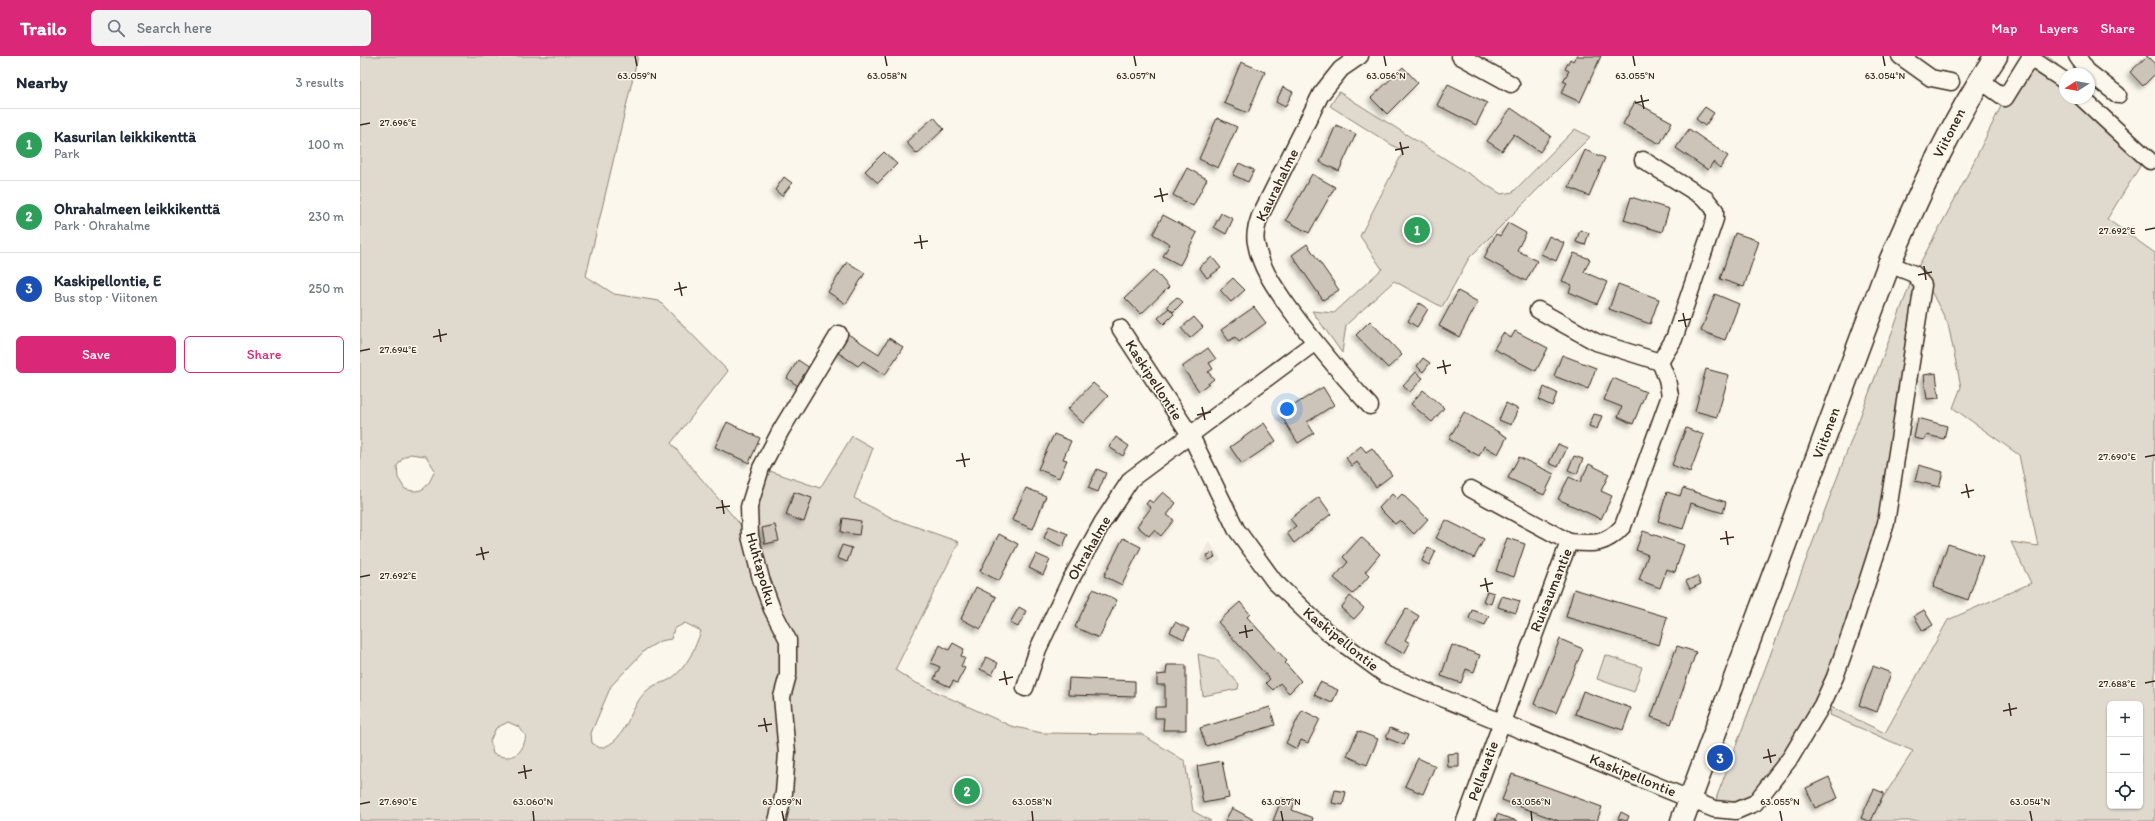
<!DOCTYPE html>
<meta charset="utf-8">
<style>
:root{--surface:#fff;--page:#f2f2f3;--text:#1f2937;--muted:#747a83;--line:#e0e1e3;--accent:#db2777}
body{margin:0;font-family:Itim,sans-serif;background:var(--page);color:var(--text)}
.controls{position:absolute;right:12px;bottom:12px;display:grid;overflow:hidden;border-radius:6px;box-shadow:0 1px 3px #0004}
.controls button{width:36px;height:36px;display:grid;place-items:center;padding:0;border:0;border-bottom:1px solid var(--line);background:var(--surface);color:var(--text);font:20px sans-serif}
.compass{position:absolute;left:1699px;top:12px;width:36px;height:36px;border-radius:50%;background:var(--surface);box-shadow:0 1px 3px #0004;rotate:259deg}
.you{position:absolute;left:927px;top:353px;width:14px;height:14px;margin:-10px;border:3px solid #fff;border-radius:50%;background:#1a73e8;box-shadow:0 0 0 6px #1a73e833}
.badge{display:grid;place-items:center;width:26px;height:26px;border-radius:50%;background:var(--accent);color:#fff;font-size:13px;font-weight:700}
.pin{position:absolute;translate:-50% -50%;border:2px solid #fff;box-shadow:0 1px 4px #0006}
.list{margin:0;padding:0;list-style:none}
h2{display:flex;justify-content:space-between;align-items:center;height:52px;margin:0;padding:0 16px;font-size:17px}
h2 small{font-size:13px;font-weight:400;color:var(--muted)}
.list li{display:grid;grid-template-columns:26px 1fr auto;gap:12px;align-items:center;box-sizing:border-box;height:72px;padding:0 16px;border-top:1px solid var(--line)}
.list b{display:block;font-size:15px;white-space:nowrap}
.list p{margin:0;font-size:13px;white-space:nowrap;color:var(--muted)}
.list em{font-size:13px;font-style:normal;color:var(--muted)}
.actions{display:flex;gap:8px;padding:12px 16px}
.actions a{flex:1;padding:9px 0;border:1px solid var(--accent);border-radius:6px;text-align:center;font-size:14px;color:var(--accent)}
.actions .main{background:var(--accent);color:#fff}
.icon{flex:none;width:22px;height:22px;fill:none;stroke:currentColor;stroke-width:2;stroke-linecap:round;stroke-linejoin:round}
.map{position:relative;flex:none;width:1795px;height:765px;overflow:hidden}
header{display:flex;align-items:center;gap:24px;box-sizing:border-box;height:56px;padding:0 20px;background:var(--accent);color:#fff}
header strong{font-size:19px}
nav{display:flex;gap:22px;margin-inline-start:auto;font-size:14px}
.search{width:280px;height:36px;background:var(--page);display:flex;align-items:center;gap:10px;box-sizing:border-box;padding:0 14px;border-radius:6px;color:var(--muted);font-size:15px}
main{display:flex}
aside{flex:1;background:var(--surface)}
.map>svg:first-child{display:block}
.built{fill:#ede8dd}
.green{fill:#dfd9ce;stroke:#8d8276;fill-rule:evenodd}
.building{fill:#ccc4b9;stroke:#3b2a1e;filter:url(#shadow)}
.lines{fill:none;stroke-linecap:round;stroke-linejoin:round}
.minor-casing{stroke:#3b2a1e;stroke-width:19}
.secondary-casing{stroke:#3b2a1e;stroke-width:25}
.minor{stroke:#fbf7ec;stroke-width:16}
.secondary{stroke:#fbf7ec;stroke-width:22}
.ticks{fill:none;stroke:#3b2a1e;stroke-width:1.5}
.labels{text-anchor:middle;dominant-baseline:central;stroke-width:3;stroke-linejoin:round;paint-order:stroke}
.street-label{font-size:15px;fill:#3b2a1e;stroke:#fbf7ec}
.ticks-label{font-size:10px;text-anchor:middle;fill:#3b2a1e;stroke:#fbf7ec;stroke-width:3;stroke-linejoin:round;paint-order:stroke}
</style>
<header>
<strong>Trailo</strong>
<div class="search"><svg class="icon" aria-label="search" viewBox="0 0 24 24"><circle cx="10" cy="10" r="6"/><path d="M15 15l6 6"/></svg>Search here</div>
<nav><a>Map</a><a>Layers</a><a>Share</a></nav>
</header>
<main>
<aside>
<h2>Nearby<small>3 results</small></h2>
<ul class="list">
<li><span class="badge" style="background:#2e9e5b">1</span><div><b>Kasurilan leikkikenttä</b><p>Park</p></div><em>100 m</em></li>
<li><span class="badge" style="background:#2e9e5b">2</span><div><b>Ohrahalmeen leikkikenttä</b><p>Park · Ohrahalme</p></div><em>230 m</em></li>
<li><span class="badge" style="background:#1a4fb4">3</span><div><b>Kaskipellontie, E</b><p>Bus stop · Viitonen</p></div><em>250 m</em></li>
</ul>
<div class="actions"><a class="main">Save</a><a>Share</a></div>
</aside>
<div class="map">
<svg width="1795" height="765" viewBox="0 0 1795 765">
<defs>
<filter id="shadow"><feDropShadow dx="-3.5" dy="3.5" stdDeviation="2" flood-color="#0004"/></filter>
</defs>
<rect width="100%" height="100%" fill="#fbf7ec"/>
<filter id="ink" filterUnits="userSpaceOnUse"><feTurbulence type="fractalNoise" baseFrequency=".025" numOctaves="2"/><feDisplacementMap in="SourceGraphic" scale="8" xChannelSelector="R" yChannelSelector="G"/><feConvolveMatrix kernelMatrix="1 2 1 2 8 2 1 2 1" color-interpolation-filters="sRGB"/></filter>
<g filter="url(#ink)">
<polygon class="built" points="849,486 861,503 852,510 839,504"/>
<g class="green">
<path d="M0,0H278L226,220L254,238L299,245L368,315L311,387L389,479L401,412L460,432L492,380L513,392L494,442L534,463L599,486L535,614L552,625L651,670L682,677L781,678L825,705L833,755L851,765H0ZM50,398L66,400L75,414C68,430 64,439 45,433L38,422L37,410L43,402ZM325,567L341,575C335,592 328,610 312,622C306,627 296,627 290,632C268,648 269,686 240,692L232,687L231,677L251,630L285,594L300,585L311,583L314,573ZM148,666L159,671L166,680C162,700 152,705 133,698L130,685L136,672Z"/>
<path d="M1679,0H1688L1707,18H1705V42H1729L1789,96L1747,163L1795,197V765H1508L1553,695L1470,659L1471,651L1525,677L1588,564L1671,527L1651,486L1678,490L1659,399L1593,352L1601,331L1588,268L1572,237L1563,229L1526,467L1475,621L1395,747L1354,753L1357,740L1554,218L1602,130L1645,42ZM1750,648H1780V750H1750Z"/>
<polygon points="979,36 1141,138 1153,136 1215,73 1230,81 1109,202 1082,251 1034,225 986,269 982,297 952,255 974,257 1022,213 1000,180 1043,96 970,50"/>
<polygon points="838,598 856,603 879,628 878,633 843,640"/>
<polygon points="1245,599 1282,611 1274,636 1237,623"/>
</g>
<g class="building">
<polygon points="1216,0 1241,0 1220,46 1201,37 1207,27 1203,25 1209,15 1205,13 1210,3 1213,5"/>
<polygon points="1787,0 1795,8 1795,18 1783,30 1770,16"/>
<polygon points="881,6 905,16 888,57 864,47"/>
<polygon points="1043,11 1058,27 1027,58 1011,42"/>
<polygon points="1088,28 1127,47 1116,69 1077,49"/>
<polygon points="923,31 933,36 925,51 916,46"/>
<polygon points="1275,46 1312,66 1300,88 1263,68"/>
<polygon points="1345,51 1354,57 1345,70 1336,63"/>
<polygon points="1151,52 1191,80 1180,96 1154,78 1142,95 1127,85"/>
<polygon points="574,61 584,73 557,98 546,86"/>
<polygon points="857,62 877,71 858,112 839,103"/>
<polygon points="976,69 996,78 979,115 960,106"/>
<polygon points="1329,73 1368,100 1360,112 1353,106 1348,114 1316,92"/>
<polygon points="1225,94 1245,102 1229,140 1209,131"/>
<polygon points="524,96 537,108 518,127 505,115"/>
<polygon points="879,107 894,114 888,126 873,119"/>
<polygon points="827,112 847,123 833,150 813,139"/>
<polygon points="952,118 975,131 949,177 926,164"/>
<polygon points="424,121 432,127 422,140 415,134"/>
<polygon points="1271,141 1309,153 1302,176 1264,164"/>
<polygon points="861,157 873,163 866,178 854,171"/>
<polygon points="803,159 837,177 820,209 803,200 810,188 793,178"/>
<polygon points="1148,167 1166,177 1157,194 1177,205 1166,225 1124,202 1136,178 1140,180"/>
<polygon points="1220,174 1229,177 1225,189 1216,186"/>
<polygon points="1375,177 1399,185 1384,231 1360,223"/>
<polygon points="1189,180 1204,187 1196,205 1181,198"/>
<polygon points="947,188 979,234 963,244 932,199"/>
<polygon points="1214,197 1230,203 1224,216 1247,226 1237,248 1209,236 1212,229 1202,225"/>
<polygon points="852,201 861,212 847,222 839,211"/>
<polygon points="487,206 505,217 486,248 468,236"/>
<polygon points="794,214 809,231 781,258 765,242"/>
<polygon points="873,222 885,234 871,246 860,234"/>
<polygon points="1258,228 1299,243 1290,268 1249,253"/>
<polygon points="1098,235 1118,246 1099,281 1079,270"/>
<polygon points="1355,238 1379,248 1365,284 1341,275"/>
<polygon points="817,241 823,246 813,256 807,250"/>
<polygon points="1059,247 1068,253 1057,271 1048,265"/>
<polygon points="894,251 906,267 879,286 875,281 869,285 861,274"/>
<polygon points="809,252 814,258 804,268 798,262"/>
<polygon points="834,261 843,271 830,282 821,272"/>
<polygon points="1010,265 1042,299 1028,312 996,279"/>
<polygon points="1155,275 1188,292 1176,315 1134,293 1143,277 1151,282"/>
<polygon points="488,278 519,298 529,282 543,291 525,319 503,305 498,310 477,296"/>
<polygon points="848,292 856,303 849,307 853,313 848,316 854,323 839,335 822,311"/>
<polygon points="1202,299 1236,312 1228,333 1194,320"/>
<polygon points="1063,302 1070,307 1063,316 1057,310"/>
<polygon points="438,304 450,312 438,330 427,322"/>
<polygon points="1346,313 1369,319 1357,361 1335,355"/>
<polygon points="1056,316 1063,322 1050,336 1043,330"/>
<polygon points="1576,317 1579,342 1567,343 1564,319"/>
<polygon points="1253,322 1286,336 1273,368 1258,361 1262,351 1244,344"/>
<polygon points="733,327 748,340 723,367 708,353"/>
<polygon points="963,331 974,349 947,366 954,377 938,387 920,358"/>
<polygon points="1184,331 1197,337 1192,350 1179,344"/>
<polygon points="1063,334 1084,352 1072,366 1051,348"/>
<polygon points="1146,347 1158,353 1151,369 1139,364"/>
<polygon points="1104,356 1147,381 1138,398 1124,390 1119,400 1089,383"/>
<polygon points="1234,358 1242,360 1237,373 1229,370"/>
<polygon points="1558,362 1587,370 1584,383 1567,379 1564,384 1554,382"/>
<polygon points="367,366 400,382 389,407 355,391"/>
<polygon points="904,367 916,385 882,408 870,391"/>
<polygon points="1326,372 1344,379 1330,416 1312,409"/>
<polygon points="694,378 711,385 703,403 707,404 699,422 678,413"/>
<polygon points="756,381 769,390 763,400 749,391"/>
<polygon points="1198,388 1207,392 1198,411 1189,407"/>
<polygon points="1001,390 1006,396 1012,392 1032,419 1016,431 997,406 992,410 986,402"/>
<polygon points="1214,400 1223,403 1217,418 1208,414"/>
<polygon points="1159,401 1194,418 1184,439 1148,422"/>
<polygon points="1229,408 1249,418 1241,435 1252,440 1241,463 1198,443 1209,421 1220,426"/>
<polygon points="1559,409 1583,416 1579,431 1555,425"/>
<polygon points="737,413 746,417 738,436 728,432"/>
<polygon points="666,432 686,440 673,473 652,464"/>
<polygon points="1323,432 1366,446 1363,457 1331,447 1323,473 1298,465 1307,436 1320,440"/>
<polygon points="434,436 452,442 444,466 426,459"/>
<polygon points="803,436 816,447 807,459 814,464 801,480 794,474 789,480 777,470 791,452 786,448 789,444 793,447"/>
<polygon points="1032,438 1037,443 1042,438 1068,463 1054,478 1040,464 1035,468 1019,452"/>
<polygon points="959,441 971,458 934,487 927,477 936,470 930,463"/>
<polygon points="483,462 501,465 499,479 481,476"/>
<polygon points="1086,464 1124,483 1114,502 1076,482"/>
<polygon points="415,469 419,485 405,488 402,472"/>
<polygon points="689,470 708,478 703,491 684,482"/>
<polygon points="1283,475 1324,489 1315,516 1307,513 1300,532 1279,524 1288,499 1276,494"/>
<polygon points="639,478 658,488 639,525 620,515"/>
<polygon points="1001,481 1020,498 1005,516 1009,520 993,538 974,522 988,506 983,501"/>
<polygon points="763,482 781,491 762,529 744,520"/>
<polygon points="1147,482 1165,488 1154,521 1136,515"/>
<polygon points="1588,488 1623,500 1608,544 1573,531"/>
<polygon points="482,489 492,492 487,506 477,502"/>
<polygon points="1068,492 1076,495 1069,509 1062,505"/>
<polygon points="853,497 855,501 849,504 847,499"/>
<polygon points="676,498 690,504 683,519 669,512"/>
<polygon points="1337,520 1341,528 1330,533 1326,525"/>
<polygon points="616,531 636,541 621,573 601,563"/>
<polygon points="733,533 757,544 739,582 715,571"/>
<polygon points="1214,533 1307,561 1299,589 1206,561"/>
<polygon points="1127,535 1134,537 1131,548 1123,545"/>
<polygon points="990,540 1004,552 994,563 981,552"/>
<polygon points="1142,540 1160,545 1156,557 1138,551"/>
<polygon points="880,546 890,558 887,561 927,605 925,607 941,625 929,637 920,627 913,634 906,627 910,623 858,566"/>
<polygon points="659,551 666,555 658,571 650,567"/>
<polygon points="1046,552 1059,560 1045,584 1050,587 1044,598 1025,587"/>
<polygon points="1112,554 1129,560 1125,569 1109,563"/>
<polygon points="1564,554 1573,569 1563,575 1554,560"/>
<polygon points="815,566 829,573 824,583 810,576"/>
<polygon points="1200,583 1223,593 1196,657 1174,648"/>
<polygon points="593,587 604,593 601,600 605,602 601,610 605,612 597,627 593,625 590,631 574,623 580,611 571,607 580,589 589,594"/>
<polygon points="1092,589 1120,599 1114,616 1106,613 1101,627 1081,620"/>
<polygon points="1317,590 1336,596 1311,668 1291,661"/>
<polygon points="626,601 638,607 632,619 620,613"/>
<polygon points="807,609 826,609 826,674 803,674 804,662 795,662 795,651 805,651 805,629 797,629 797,619 806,618"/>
<polygon points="1513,610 1531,617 1517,656 1499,649"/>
<polygon points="709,622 775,625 775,641 708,639"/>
<polygon points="960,626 978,634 972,647 954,639"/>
<polygon points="1223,635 1271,652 1263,674 1215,658"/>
<polygon points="910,651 915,669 846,690 840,672"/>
<polygon points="942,654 960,663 948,687 941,684 937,693 926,687"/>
<polygon points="1030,672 1048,679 1044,689 1026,682"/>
<polygon points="998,675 1018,683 1007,709 987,700"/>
<polygon points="1099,697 1099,711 1088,711 1087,698"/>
<polygon points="1058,702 1075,710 1063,738 1045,730"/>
<polygon points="862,705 869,742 843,747 837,710"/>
<polygon points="1152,718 1242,751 1237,765 1199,765 1142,744"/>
<polygon points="1469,721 1478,742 1455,752 1446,732"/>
<polygon points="1514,733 1524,737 1511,765 1508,765 1501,762"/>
<polygon points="975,734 986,736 983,749 972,747"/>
<polygon points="922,742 935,746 932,754 953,762 952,765 913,765"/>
<polygon points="872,752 894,764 894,765 865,765"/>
<polygon points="1261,756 1269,760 1267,765 1258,763"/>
<polygon points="1137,758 1157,765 1135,765"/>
</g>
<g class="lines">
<defs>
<g id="minor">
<path d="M1000,0L981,13L961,38L900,160C897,169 894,178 896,187C900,211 914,230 927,249C953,285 980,317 1010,350"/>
<polyline points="1100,0 1151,28"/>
<polyline points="1540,0 1571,22 1591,26"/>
<polyline points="1717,0 1727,15 1758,39"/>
<polyline points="1670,2 1705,25"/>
<polyline points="1620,24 1645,42 1671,0"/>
<polyline points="1722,42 1790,105"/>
<polyline points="1283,104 1346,143 1355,154 1355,163 1314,283 1300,306"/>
<polyline points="760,272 831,380 876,473 914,525 966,575 1026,619 1354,753 1376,755 1395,747 1431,701 1462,649 1475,621 1493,570 1526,467 1563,229 1554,218 1529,208"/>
<polyline points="1111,433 1209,486"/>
<polyline points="665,632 678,593 710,525 742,467 771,423 954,287"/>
<polyline points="417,765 424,737 427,697 422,641 428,619 428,584 412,553 401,523 390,480 389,451 401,412 421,374 479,278"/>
<path d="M1105,765L1209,486C1233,488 1245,490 1263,470L1310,340L1307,323L1300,306L1236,286L1178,254"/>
</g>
<path id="secondary" d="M1322,765L1529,208C1560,136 1592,65 1636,0"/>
</defs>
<use href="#minor" class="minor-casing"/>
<use href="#secondary" class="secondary-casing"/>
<use href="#minor" class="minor"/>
<use href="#secondary" class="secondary"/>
</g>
</g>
<path class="ticks" d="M275,0L277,10M525,0L527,10M774,0L776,10M1024,0L1026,10M1273,0L1275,10M1523,0L1525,10M1281,39L1284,53M1275,47L1289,44M0,69L10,67M1040,86L1043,99M1035,94L1049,91M800,132L803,146M794,141L808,138M1785,174L1795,172M560,179L562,193M554,187L568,185M1564,210L1566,224M1558,219L1572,216M319,226L322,240M314,234L327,231M1323,257L1326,271M1318,265L1331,263M79,273L81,286M73,281L87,278M0,295L10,293M1083,304L1086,318M1077,312L1091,309M842,351L845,364M837,359L851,356M602,397L605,411M1785,401L1795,399M596,405L610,403M1606,428L1609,442M1601,437L1614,434M362,444L364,458M356,452L370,450M1366,475L1368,489M1360,483L1374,481M121,491L124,504M116,499L129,496M0,521L10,519M1125,522L1128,536M1120,530L1133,527M885,569L887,582M879,577L893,574M644,615L647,629M639,624L653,621M1785,627L1795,625M1649,647L1651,660M1643,655L1657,652M404,662L407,676M398,670L412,668M1408,693L1411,707M1403,702L1416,699M164,709L166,723M158,717L172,714M0,748L10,746M173,755L174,765M422,755L424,765M672,755L673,765M921,755L923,765M1171,755L1172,765M1420,755L1422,765M1670,755L1672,765"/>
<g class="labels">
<g class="street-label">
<text transform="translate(1589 77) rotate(-63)">Viitonen</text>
<text transform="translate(917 129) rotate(-64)">Kaurahalme</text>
<text transform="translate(794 324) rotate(57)">Kaskipellontie</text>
<text transform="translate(1466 377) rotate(-70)">Viitonen</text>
<text transform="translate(729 492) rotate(-60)">Ohrahalme</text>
<text transform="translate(401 513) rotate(74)">Huhtapolku</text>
<text transform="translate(1191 534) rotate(-68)">Ruisaumantie</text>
<text transform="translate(981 583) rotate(39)">Kaskipellontie</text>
<text transform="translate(1123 715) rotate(-70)">Pellavatie</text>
<text transform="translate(1273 719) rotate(22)">Kaskipellontie</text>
</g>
</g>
<g class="ticks-label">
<text x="277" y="23">63.059°N</text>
<text x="527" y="23">63.058°N</text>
<text x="776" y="23">63.057°N</text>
<text x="1026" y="23">63.056°N</text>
<text x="1275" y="23">63.055°N</text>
<text x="1525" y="23">63.054°N</text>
<text x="38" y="70">27.696°E</text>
<text x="1757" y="178">27.692°E</text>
<text x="38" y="297">27.694°E</text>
<text x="1757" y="404">27.690°E</text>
<text x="38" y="523">27.692°E</text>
<text x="1757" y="631">27.688°E</text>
<text x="173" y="749">63.060°N</text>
<text x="422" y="749">63.059°N</text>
<text x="672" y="749">63.058°N</text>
<text x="921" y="749">63.057°N</text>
<text x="1171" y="749">63.056°N</text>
<text x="1420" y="749">63.055°N</text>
<text x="1670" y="749">63.054°N</text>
<text x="38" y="749">27.690°E</text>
</g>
</svg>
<div class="controls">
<button>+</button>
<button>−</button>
<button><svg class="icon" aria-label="locate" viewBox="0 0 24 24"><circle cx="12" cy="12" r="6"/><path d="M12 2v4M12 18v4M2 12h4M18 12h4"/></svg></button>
</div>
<svg class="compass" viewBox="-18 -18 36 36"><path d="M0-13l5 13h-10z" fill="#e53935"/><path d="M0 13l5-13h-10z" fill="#747a83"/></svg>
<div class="you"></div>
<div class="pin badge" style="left:1057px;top:174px;background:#2e9e5b">1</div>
<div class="pin badge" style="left:607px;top:735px;background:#2e9e5b">2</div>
<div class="pin badge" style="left:1360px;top:702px;background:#1a4fb4">3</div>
</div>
</main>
